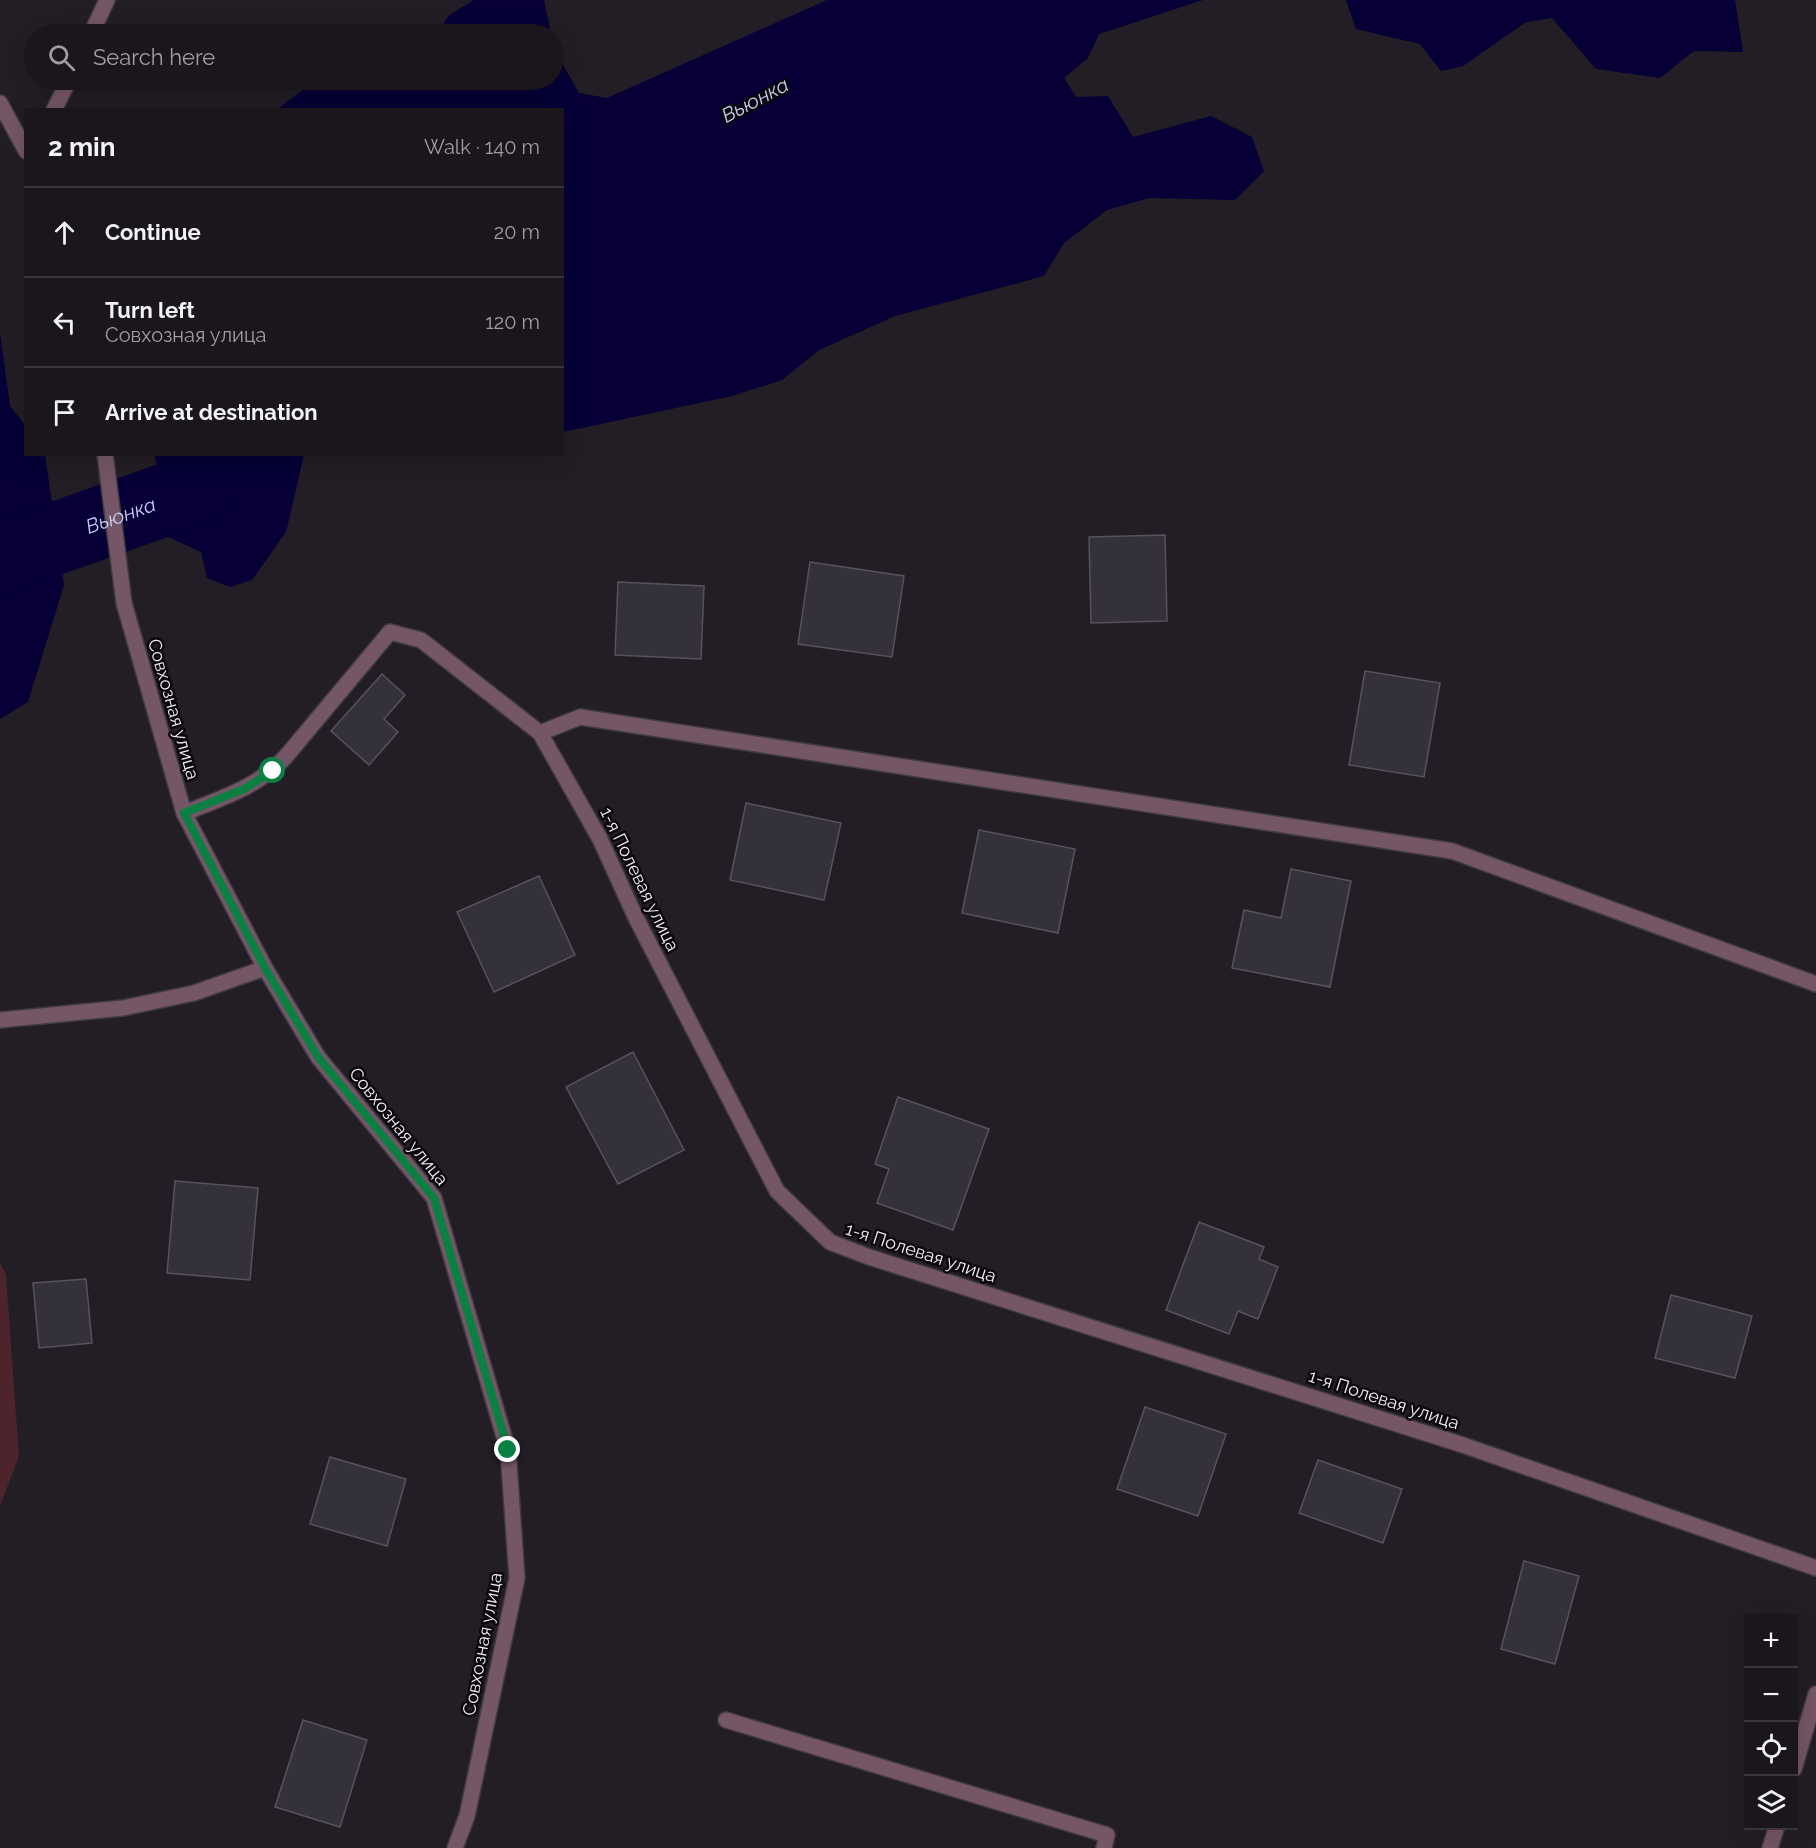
<!DOCTYPE html>
<meta charset="utf-8">
<style>
:root{--surface:#1a161c;--page:#272329;--text:#f1f3f6;--muted:#9f9fa3;--line:#38353b}
body{margin:0;font-family:Raleway,sans-serif;background:var(--page);color:var(--text)}
.controls{position:absolute;right:18px;bottom:18px;display:grid;overflow:hidden;border-radius:0px;box-shadow:0 6px 24px #0002}
.controls button{width:54px;height:54px;display:grid;place-items:center;padding:0;border:0;border-bottom:2px solid var(--line);background:var(--surface);color:var(--text);font:30px sans-serif}
.stop{position:absolute;width:18px;height:18px;margin:-14px;border:4px solid #0b8043;border-radius:50%;background:#fff}
.stop.end{background:#0b8043;border-color:#fff;box-shadow:0 2px 6px #0008}
.list{margin:0;padding:0;list-style:none}
h2{display:flex;justify-content:space-between;align-items:center;height:78px;margin:0;padding:0 24px;font-size:26px}
h2 small{font-size:20px;font-weight:400;color:var(--muted)}
.list li{display:grid;grid-template-columns:39px 1fr auto;gap:18px;align-items:center;box-sizing:border-box;height:90px;padding:0 24px;border-top:2px solid var(--line)}
.list b{display:block;font-size:22px;white-space:nowrap}
.list p{margin:0;font-size:20px;white-space:nowrap;color:var(--muted)}
.list em{font-size:20px;font-style:normal;color:var(--muted)}
.icon{flex:none;width:33px;height:33px;fill:none;stroke:currentColor;stroke-width:2;stroke-linecap:round;stroke-linejoin:round}
.map{position:relative;flex:none;width:1816px;height:1848px;overflow:hidden}
.search{position:absolute;background:var(--surface);box-shadow:0 6px 24px #0002;left:24px;top:24px;width:540px;height:66px;display:flex;align-items:center;gap:15px;box-sizing:border-box;padding:0 21px;border-radius:33px;color:var(--muted);font-size:22px}
.panel{position:absolute;background:var(--surface);box-shadow:0 6px 24px #0002;left:24px;top:108px;width:540px;height:348px;border-radius:0px}
.map>svg:first-child{display:block}
.green{fill:#4d232c}
.water{fill:#060036}
.lines{fill:none;stroke-linecap:round;stroke-linejoin:round}
.river{stroke:#060036;stroke-width:72}
.building{fill:#34313b;stroke:#56535d;stroke-width:1.5}
.service-casing{stroke:#403a42;stroke-width:18}
.minor-casing{stroke:#403a42;stroke-width:18}
.tertiary-casing{stroke:#403a42;stroke-width:18}
.service{stroke:#745666;stroke-width:15}
.minor{stroke:#745666;stroke-width:15}
.tertiary{stroke:#745666;stroke-width:15}
.route{stroke:#0b8043;stroke-width:8}
.labels{text-anchor:middle;dominant-baseline:central;stroke-width:5;stroke-linejoin:round;paint-order:stroke}
.street-label{font-size:18px;fill:#f1edf2;stroke:#0b080c}
.water-label{font-size:20px;font-style:italic;fill:#c6d0f5;stroke:#0b080c}
</style>
<div class="map">
<svg width="1816" height="1848" viewBox="0 0 1816 1848">
<rect width="100%" height="100%" fill="#231d25"/>
<polygon class="green" points="0,1263 6,1275 19,1456 0,1506"/>
<g class="water">
<polygon points="474,0 544,0 551,34 438,34 448,16"/>
<polygon points="827,0 1203,0 1099,34 1088,58 1064,78 1076,97 1108,96 1133,137 1211,116 1252,137 1264,171 1235,200 1149,198 1107,210 1064,243 1044,276 895,316 819,350 782,380 732,396 563,432 562,110 278,109 315,80 554,80 554,49 579,93 607,98"/>
<polygon points="1346,0 1735,0 1743,52 1694,51 1660,78 1596,69 1552,18 1526,22 1463,66 1441,71 1420,44 1356,29"/>
<polygon points="0,333 10,406 25,425 26,454 45,455 64,585 28,702 0,719"/>
<polygon points="155,454 304,455 286,532 252,580 230,587 207,578 201,552 164,535"/>
</g>
<g class="lines">
<path class="river" id="s1" d="M0,558L204,486L228,454"/>
</g>
<g class="building">
<polygon points="1165,535 1167,621 1091,623 1089,537"/>
<polygon points="810,562 904,576 892,657 798,644"/>
<polygon points="618,582 704,586 701,659 615,655"/>
<polygon points="1365,671 1440,683 1424,777 1349,765"/>
<polygon points="382,674 405,695 384,719 398,732 369,765 331,731"/>
<polygon points="746,803 841,823 824,900 730,880"/>
<polygon points="979,830 1075,849 1058,933 962,913"/>
<polygon points="1291,869 1351,881 1330,987 1232,968 1244,910 1281,918"/>
<polygon points="539,876 575,955 494,992 457,912"/>
<polygon points="633,1052 684,1150 618,1184 566,1087"/>
<polygon points="898,1097 989,1129 953,1230 877,1203 889,1169 875,1164"/>
<polygon points="175,1181 258,1188 250,1280 167,1273"/>
<polygon points="1199,1222 1264,1247 1259,1259 1278,1267 1258,1319 1238,1311 1229,1334 1166,1310"/>
<polygon points="86,1279 92,1343 39,1348 33,1283"/>
<polygon points="1671,1295 1752,1316 1735,1378 1655,1358"/>
<polygon points="1145,1407 1226,1434 1198,1516 1117,1489"/>
<polygon points="330,1457 406,1479 387,1546 310,1524"/>
<polygon points="1318,1460 1402,1489 1383,1543 1299,1513"/>
<polygon points="1524,1561 1579,1576 1555,1664 1501,1649"/>
<polygon points="303,1720 367,1740 340,1827 275,1807"/>
</g>
<g class="lines">
<defs>
<g id="service">
<polyline points="540,733 580,717 1452,851 1816,984"/>
<polyline points="288,754 390,632 421,640 540,733 600,839 635,916 777,1191 830,1242 869,1257 1463,1445 1816,1568"/>
<polyline points="726,1720 1107,1835 1104,1848"/>
<polyline points="1794,1769 1816,1694"/>
<polyline points="1770,1848 1777,1826"/>
</g>
<g id="minor">
<polyline points="91,34 107,0"/>
<polyline points="54,110 69,80"/>
<path d="M184,813C222,798 261,786 288,754"/>
<polyline points="0,1020 123,1008 194,993 265,968"/>
</g>
<g id="tertiary">
<polyline points="0,103 26,151"/>
<polyline points="105,454 124,603 184,813 265,968 318,1057 434,1198 508,1450 517,1578 467,1816 455,1848"/>
</g>
</defs>
<use href="#service" class="service-casing"/>
<use href="#minor" class="minor-casing"/>
<use href="#tertiary" class="tertiary-casing"/>
<use href="#service" class="service"/>
<use href="#minor" class="minor"/>
<use href="#tertiary" class="tertiary"/>
</g>
<g class="lines">
<polyline class="route" points="273,771 244,789 184,813 265,968 318,1057 434,1198 508,1450"/>
</g>
<g class="labels">
<g class="street-label">
<text transform="translate(174 709) rotate(74)">Совхозная улица</text>
<text transform="translate(640 879) rotate(64)">1-я Полевая улица</text>
<text transform="translate(399 1126) rotate(51)">Совхозная улица</text>
<text transform="translate(921 1252) rotate(18)">1-я Полевая улица</text>
<text transform="translate(1384 1399) rotate(18)">1-я Полевая улица</text>
<text transform="translate(482 1644) rotate(-79)">Совхозная улица</text>
</g>
<g class="water-label">
<text transform="translate(755 100) rotate(-28)">Вьюнка</text>
<text stroke="none"><textPath href="#s1" startOffset="128">Вьюнка</textPath></text>
</g>
</g>
</svg>
<div class="controls">
<button>+</button>
<button>−</button>
<button><svg class="icon" aria-label="locate" viewBox="0 0 24 24"><circle cx="12" cy="12" r="6"/><path d="M12 2v4M12 18v4M2 12h4M18 12h4"/></svg></button>
<button><svg class="icon" aria-label="layers" viewBox="0 0 24 24"><path d="M12 4l9 5-9 5-9-5zM3 14l9 5 9-5"/></svg></button>
</div>
<div class="stop" style="left:273px;top:771px"></div>
<div class="stop end" style="left:508px;top:1450px"></div>
<div class="search"><svg class="icon" aria-label="search" viewBox="0 0 24 24"><circle cx="10" cy="10" r="6"/><path d="M15 15l6 6"/></svg>Search here</div>
<section class="panel">
<h2>2 min<small>Walk · 140 m</small></h2>
<ul class="list">
<li><svg class="icon" aria-label="ahead" viewBox="0 0 24 24"><path d="M12 20V5M6 11l6-6 6 6"/></svg><div><b>Continue</b></div><em>20 m</em></li>
<li><svg class="icon" aria-label="left" viewBox="0 0 24 24"><path d="M17 20v-9H6M10 6l-5 5 5 5"/></svg><div><b>Turn left</b><p>Совхозная улица</p></div><em>120 m</em></li>
<li><svg class="icon" aria-label="arrive" viewBox="0 0 24 24"><path d="M6 21V4h12l-3 4 3 4H6"/></svg><div><b>Arrive at destination</b></div></li>
</ul>
</section>
</div>
